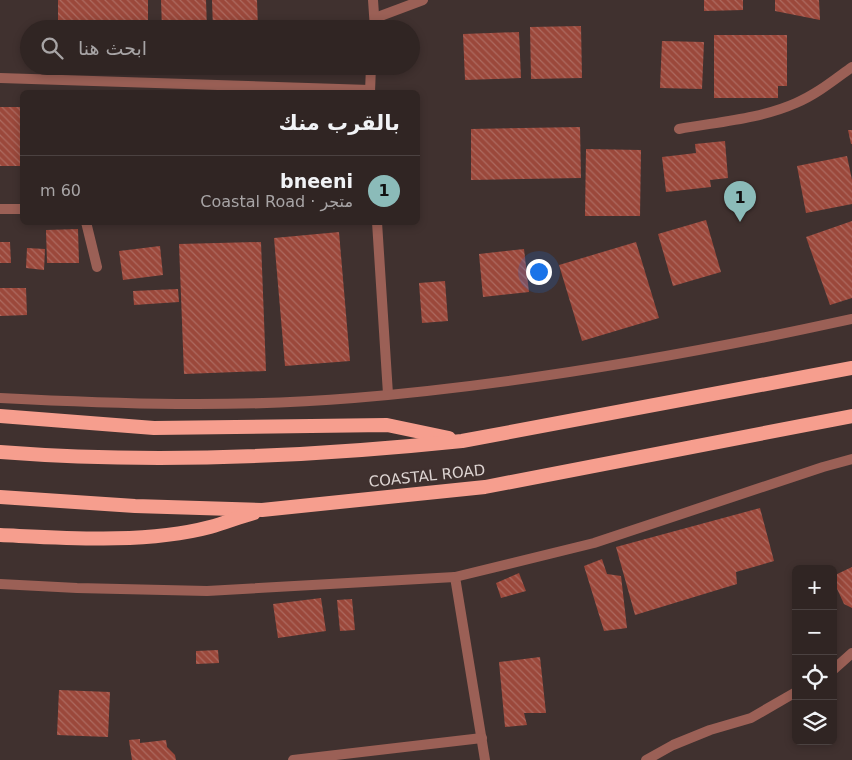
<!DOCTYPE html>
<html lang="ar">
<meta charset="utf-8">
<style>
:root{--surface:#302523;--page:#3c3130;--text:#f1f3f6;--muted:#a8a5a6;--line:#4b4241;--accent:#8bbbb9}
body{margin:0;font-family:"DejaVu Sans",Cairo,sans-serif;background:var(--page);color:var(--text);direction:rtl}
.controls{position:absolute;right:15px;bottom:15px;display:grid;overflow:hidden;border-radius:8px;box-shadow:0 2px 8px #0003}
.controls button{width:45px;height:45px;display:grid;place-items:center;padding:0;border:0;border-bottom:1px solid var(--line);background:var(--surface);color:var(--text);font:25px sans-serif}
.you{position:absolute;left:538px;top:271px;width:18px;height:18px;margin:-12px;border:4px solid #fff;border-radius:50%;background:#1a73e8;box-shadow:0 0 0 8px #1a73e833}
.badge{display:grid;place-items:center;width:32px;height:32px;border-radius:50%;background:var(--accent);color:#111;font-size:16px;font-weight:700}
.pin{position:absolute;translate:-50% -41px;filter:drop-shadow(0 1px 2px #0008)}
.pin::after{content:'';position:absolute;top:26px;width:18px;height:15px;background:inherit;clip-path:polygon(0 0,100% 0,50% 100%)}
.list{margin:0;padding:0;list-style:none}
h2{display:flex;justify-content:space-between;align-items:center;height:65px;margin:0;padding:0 20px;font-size:21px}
h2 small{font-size:16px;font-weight:400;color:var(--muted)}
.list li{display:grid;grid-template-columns:32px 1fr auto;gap:15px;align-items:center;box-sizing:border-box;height:70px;padding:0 20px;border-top:1px solid var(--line)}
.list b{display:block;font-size:19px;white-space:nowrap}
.list p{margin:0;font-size:16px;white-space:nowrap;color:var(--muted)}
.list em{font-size:16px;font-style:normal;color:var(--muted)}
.icon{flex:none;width:28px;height:28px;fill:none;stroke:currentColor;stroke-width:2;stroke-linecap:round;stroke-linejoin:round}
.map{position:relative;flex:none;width:852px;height:760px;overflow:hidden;direction:ltr}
.search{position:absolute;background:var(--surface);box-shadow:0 2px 8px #0003;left:20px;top:20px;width:400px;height:55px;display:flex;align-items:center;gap:12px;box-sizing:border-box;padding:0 18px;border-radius:28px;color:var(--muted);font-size:19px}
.panel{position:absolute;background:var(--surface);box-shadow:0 2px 8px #0003;left:20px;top:90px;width:400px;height:135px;border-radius:8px;direction:rtl}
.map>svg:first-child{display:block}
.building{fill:url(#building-back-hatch)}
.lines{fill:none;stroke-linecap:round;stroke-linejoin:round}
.minor{stroke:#9b6056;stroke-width:10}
.trunk{stroke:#f69e8e;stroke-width:14}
.labels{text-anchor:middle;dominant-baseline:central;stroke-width:4;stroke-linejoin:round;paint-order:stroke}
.street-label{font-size:15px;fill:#ded5d3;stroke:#40312f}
</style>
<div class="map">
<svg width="852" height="760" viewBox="0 0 852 760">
<defs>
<pattern id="building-back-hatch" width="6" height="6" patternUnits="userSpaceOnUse" patternTransform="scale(1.25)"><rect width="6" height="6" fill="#9b483b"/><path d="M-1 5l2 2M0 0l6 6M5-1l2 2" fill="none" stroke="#ad6a60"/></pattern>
</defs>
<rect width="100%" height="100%" fill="#40312f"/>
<g class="building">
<rect x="58" y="0" width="90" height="29"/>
<polygon points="161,0 206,0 207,29 162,29"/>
<polygon points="212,0 257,0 258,29 213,29"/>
<polygon points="704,0 743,0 743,10 704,11"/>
<polygon points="775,0 819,0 820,20 775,11"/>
<polygon points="581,26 582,78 531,79 530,27"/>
<polygon points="519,32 521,78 465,80 463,34"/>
<polygon points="714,35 787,35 787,86 778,86 778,98 714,98"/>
<polygon points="662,41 704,42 702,89 660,88"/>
<rect x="0" y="107" width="22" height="59"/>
<polygon points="580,127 581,178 471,180 471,129"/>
<polygon points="848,130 852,130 852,144 851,144"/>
<polygon points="725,141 728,178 710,180 711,187 666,192 662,157 696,153 695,144"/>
<polygon points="586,149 641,150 640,216 585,216"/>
<polygon points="847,156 852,180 852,204 806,213 797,166"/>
<polygon points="706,220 721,272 673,286 658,234"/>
<polygon points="852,221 852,298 830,305 806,237"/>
<polygon points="78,229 79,263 47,263 46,230"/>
<polygon points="339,232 350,361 285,366 274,238"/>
<polygon points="0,242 10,242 11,263 0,263"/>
<polygon points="261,242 266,371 184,374 179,244"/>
<polygon points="636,242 659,318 582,341 559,265"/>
<polygon points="160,246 163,275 123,280 119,251"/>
<polygon points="27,248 45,249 44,270 26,268"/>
<polygon points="524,249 529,292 483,297 479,254"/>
<polygon points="445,281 448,321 422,323 419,283"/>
<polygon points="0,288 26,288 27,315 0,316"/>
<polygon points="178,289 179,302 134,305 133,291"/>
<polygon points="760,508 774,561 736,572 737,584 635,615 616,547"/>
<polygon points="602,559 607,574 621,576 627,628 604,631 584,566"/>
<polygon points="852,567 852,608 844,604 833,580 833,576"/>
<polygon points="519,573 526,591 501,598 496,583"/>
<polygon points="321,598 326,631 278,638 273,604"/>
<polygon points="352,599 355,630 340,631 337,600"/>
<polygon points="218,650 219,663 196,664 196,651"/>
<polygon points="540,657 546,713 524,713 527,725 505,727 499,662"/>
<polygon points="59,690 110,692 108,737 57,735"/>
<polygon points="140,739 140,743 166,740 167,747 175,755 176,760 132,760 129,740"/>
</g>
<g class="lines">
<g class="minor">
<polyline points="373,0 375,29"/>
<polyline points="375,18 423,0"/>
<polyline points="0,78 370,90"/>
<polyline points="370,92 371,66"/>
<path d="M679,129C717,122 760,119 796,103C817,94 834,80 852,67"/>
<polyline points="0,209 22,209"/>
<polyline points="86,222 97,267"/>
<polyline points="377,222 388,394"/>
<path d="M0,398C118,404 236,408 354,398C522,384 687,355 852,319"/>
<polyline points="455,577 485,760"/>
<polyline points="0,584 77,588 207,591 455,577 594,543 823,467 852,459"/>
<polyline points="833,670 852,653"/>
<polyline points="293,760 482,738"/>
<polyline points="646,760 673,745 710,730 751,718 796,692"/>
</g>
<g class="trunk">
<polyline points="0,416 154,428 387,425 449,438"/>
<path d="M0,452C154,464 309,457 462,441L852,368"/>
<polyline points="0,497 135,506 262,510 485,487 852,416"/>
<path d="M0,535C66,538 146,544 210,527C225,523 239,517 254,513"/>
</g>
</g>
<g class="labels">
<g class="street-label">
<text transform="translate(427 476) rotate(-6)">COASTAL ROAD</text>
</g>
</g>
</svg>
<div class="controls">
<button>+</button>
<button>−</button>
<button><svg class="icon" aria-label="locate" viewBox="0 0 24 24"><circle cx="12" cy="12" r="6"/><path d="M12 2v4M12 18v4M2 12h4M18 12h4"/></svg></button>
<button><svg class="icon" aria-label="layers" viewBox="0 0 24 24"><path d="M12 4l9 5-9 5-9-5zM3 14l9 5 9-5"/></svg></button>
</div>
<div class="you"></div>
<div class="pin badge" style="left:740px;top:222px">1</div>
<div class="search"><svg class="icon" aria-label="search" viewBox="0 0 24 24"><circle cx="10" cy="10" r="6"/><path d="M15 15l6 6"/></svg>ابحث هنا</div>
<section class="panel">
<h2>بالقرب منك<small></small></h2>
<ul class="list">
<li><span class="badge">1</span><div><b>bneeni</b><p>متجر · Coastal Road</p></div><em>60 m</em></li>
</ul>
</section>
</div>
